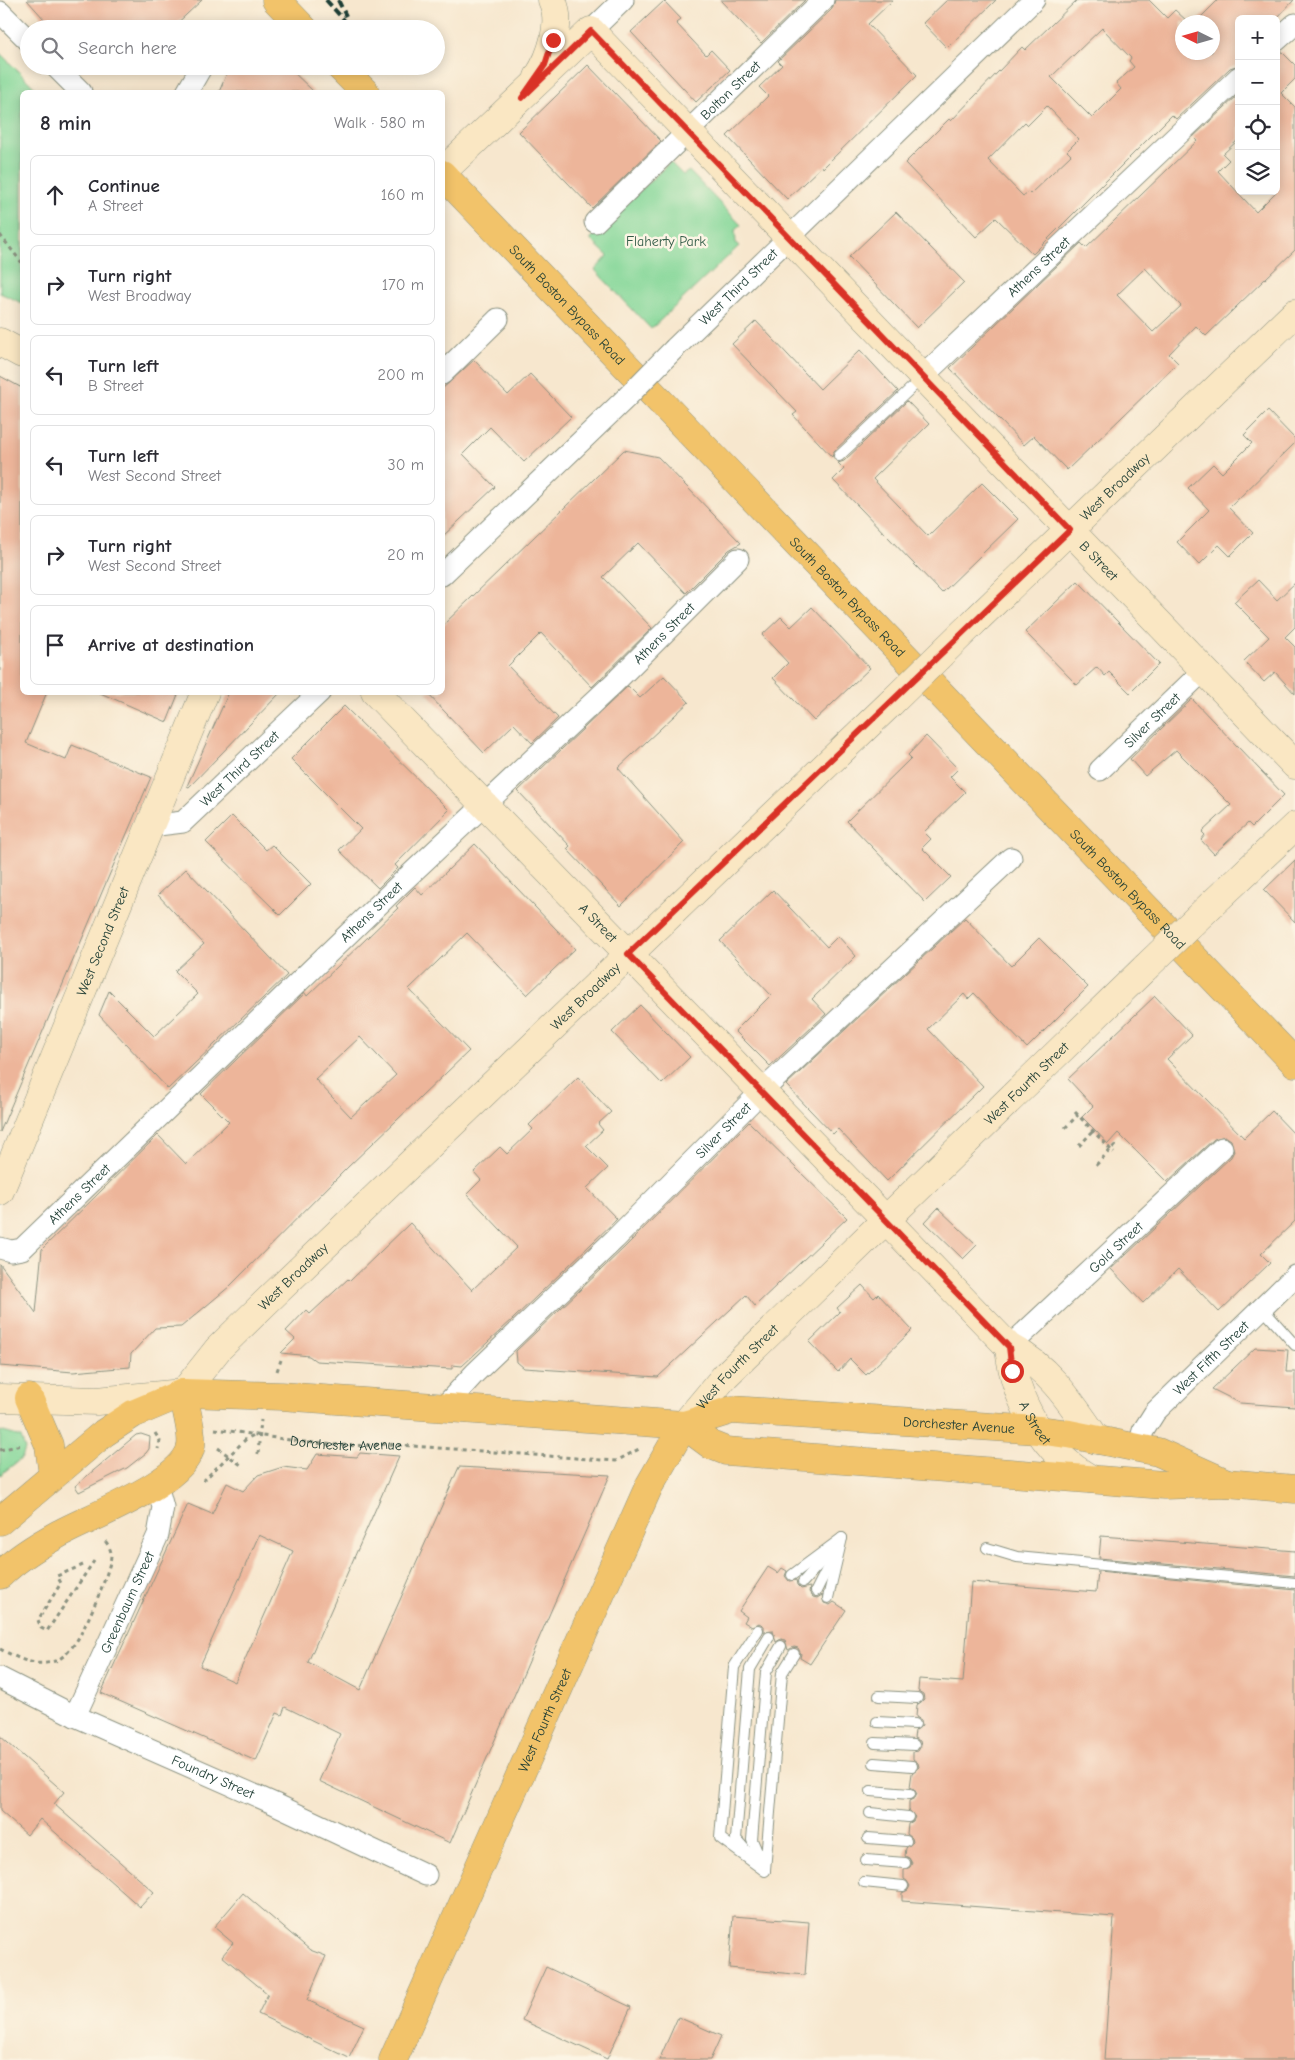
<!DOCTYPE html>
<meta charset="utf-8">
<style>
:root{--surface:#fff;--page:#f7f7f7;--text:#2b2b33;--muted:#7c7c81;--line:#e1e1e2}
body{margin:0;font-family:"Comic Neue",sans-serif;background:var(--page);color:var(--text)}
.controls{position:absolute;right:15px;top:15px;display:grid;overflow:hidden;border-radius:8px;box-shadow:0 2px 12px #0003}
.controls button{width:45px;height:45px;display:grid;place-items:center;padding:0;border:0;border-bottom:1px solid var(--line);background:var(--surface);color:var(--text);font:25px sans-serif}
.compass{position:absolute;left:1175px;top:15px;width:45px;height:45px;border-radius:50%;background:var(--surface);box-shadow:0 2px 12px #0003;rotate:275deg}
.stop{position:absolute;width:15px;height:15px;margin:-11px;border:4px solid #d93025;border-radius:50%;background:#fff}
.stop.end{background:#d93025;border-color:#fff;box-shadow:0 1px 5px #0008}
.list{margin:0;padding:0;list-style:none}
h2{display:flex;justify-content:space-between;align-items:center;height:65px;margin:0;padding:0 20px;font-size:21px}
h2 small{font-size:16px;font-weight:400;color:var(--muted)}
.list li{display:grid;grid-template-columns:32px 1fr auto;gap:15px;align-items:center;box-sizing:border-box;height:80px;margin:0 10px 10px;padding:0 10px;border:1px solid var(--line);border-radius:8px}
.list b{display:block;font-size:19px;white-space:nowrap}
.list p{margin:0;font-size:16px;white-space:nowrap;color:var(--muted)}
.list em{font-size:16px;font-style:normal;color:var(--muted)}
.icon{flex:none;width:28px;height:28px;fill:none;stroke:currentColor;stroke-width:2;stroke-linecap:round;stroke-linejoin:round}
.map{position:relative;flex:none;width:1295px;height:2060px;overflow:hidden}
.search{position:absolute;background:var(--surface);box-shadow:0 2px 12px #0003;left:20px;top:20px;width:425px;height:55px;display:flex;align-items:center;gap:12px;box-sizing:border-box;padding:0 18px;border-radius:28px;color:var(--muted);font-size:19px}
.panel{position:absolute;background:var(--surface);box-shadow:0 2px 12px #0003;left:20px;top:90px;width:425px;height:605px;border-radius:8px}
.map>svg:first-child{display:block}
.green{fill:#85d799;stroke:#528a66}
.building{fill:#edb59a;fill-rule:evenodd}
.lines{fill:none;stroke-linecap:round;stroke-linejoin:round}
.lane-casing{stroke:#8b9281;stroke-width:12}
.street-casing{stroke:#8b9281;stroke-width:23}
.secondary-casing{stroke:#8b9281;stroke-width:29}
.primary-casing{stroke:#8b9281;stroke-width:29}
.path{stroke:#8b9281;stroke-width:3;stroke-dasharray:4 4;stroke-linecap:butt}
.lane{stroke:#fff;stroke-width:10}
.street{stroke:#fff;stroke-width:21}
.secondary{stroke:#fae7c3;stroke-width:28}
.primary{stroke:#f2c36a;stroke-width:28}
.rail{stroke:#1f3d34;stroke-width:4;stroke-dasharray:8 4;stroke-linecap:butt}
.street-bridge-casing{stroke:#8b9281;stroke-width:23;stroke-linecap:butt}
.secondary-bridge-casing{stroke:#8b9281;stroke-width:29;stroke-linecap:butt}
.street-bridge{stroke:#fff;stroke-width:21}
.secondary-bridge{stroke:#fae7c3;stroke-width:28}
.route{stroke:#d93025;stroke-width:6}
.labels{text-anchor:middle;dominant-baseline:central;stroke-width:5;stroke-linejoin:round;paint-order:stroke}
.street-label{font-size:14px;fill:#1f3d34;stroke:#fcf5e5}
.park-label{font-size:14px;fill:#335c48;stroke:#fcf5e5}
</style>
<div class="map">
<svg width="1295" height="2060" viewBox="0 0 1295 2060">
<rect width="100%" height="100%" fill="#fcf5e5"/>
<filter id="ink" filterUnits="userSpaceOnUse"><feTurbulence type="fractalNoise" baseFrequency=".02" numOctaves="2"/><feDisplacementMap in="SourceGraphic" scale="10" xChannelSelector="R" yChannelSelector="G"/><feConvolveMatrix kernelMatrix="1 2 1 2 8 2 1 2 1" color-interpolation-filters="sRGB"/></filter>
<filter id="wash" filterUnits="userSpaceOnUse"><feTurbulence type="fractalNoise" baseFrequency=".0096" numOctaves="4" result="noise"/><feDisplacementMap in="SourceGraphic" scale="20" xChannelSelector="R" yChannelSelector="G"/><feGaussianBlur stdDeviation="1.12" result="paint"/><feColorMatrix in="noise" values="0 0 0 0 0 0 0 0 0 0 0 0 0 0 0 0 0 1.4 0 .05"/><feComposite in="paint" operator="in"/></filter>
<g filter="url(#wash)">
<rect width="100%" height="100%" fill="#f7e7ce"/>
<g class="green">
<polygon points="0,53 39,92 22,92 22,303 0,293"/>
<polygon points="670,162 683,175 689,171 741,225 735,230 736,243 739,246 651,329 595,270 608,256 590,239"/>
<polygon points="0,1431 21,1437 25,1449 22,1458 0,1475"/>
</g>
<g id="blocks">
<g class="building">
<polygon points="27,0 202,0 171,29 53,29"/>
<polygon points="720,0 805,0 761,43"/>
<polygon points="835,0 893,0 868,24 917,75 823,168 822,166 787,199 727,136 768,96 759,87 782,65 778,61 832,9"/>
<polygon points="947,0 996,0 947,48 923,23"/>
<path d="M1077,0H1149L1167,18L1175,10L1188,22H1182V52H1212V22H1196L1218,0H1294L1276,19H1239V65L1230,68L1176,119L1172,115L1033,254L996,218L976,237L905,163L949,119L951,121L1022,47L1025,50ZM1102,28L1131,58L1129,61L1134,67L1116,83L1121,89L1092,118L1051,77ZM1047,106L1079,139L1067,151L1071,155L1030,194L1028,192L1023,196L988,160L1025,122L1028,125Z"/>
<polygon points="664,1 681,19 676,23 706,55 711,50 730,70 696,102 631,32"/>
<path d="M1282,52L1295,65V79L1281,93L1295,107V250L1206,336L1196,326L1169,354L1178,363L1067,470L1034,436L1024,445L950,368L1081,243L1086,248L1197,141L1193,137L1239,94V139L1223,154L1229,160L1218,171L1256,212L1276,192V53ZM1145,268L1181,306L1153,332L1117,295Z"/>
<polygon points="588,65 661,141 592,208 519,132"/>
<polygon points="230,66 287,66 314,92 219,92"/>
<polygon points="896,212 964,282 917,328 849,257"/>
<polygon points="756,321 820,389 860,350 898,391 834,451 832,457 793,415 797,412 732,344"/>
<polygon points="474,360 508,395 530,374 571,417 524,462 490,427 463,454 495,487 442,537 442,389"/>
<polygon points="0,376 22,388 22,692 47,692 26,743 66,760 72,745 151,777 0,1132"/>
<polygon points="907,401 929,424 873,479 928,536 982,483 1018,519 942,593 833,480 844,469 838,463 844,461"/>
<polygon points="1268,411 1295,439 1295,443 1229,508 1253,533 1230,556 1219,545 1199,565 1177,542 1209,510 1188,488 1213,464 1222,473 1252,443 1244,435"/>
<polygon points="624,450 658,457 741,543 729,550 686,593 638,543 603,577 652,628 592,687 541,633 508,666 558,718 532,743 514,724 484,753 426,692 442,692 442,626"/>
<polygon points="1258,580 1277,600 1295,583 1295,627 1285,637 1295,647 1295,694 1275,672 1264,682 1244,661 1269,637 1234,602"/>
<polygon points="1078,581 1159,664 1130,693 1109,672 1105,676 1097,667 1077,685 1025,632"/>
<polygon points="812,607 870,668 814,721 773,678 788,663 762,635 781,617 791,627"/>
<polygon points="664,676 689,702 618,768 684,842 621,906 567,849 570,846 518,791 628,686 640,698"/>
<polygon points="98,692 179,692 167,722"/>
<polygon points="229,692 281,692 189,787 187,786"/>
<polygon points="1192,699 1284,795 1252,827 1248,823 1214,854 1201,840 1205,835 1202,832 1231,805 1176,750 1145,776 1130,759"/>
<polygon points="344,706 449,810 395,865 398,868 378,888 339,850 361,829 291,759"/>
<polygon points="926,736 958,769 950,777 965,792 924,832 931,839 922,848 951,877 925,902 847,821 911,758 908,755"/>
<polygon points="232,816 266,850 272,845 311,884 280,915 206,842"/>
<path d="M475,844L575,949L527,995L467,933L409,989L469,1051L348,1167L230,1286L181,1327L155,1328L131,1354L130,1367L73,1372L0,1366V1264L36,1313L42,1249L158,1135L186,1164L229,1122L201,1094L305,993L307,996L398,908L396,906L415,887L422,895ZM360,1037L396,1075L351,1117L315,1079Z"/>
<polygon points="1295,860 1295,922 1264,890"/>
<polygon points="186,869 287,975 168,1089 99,1015 109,991 154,1036 198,994 175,971 204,944 158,895"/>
<polygon points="773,890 827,947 838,936 856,956 812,999 826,1014 770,1066 735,1031 771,995 720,941"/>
<polygon points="965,918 1011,966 1039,938 1088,987 1027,1048 974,993 968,999 964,994 928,1029 983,1086 887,1181 838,1129 833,1134 786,1085"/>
<polygon points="1155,996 1192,1035 1167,1059 1244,1138 1272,1111 1295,1135 1295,1221 1261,1254 1270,1263 1219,1312 1178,1269 1143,1303 1111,1269 1231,1157 1234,1151 1231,1140 1225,1136 1214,1139 1167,1182 1118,1133 1108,1144 1096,1131 1082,1117 1093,1106 1068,1079"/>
<polygon points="640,1005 690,1057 662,1084 612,1032"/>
<polygon points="578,1077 611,1112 598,1124 603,1130 586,1146 608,1168 587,1188 617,1219 513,1319 462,1366 452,1365 452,1369 316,1361 309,1356 281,1353 295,1339 286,1331 306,1310 310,1314 348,1279 350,1281 410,1223 472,1290 517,1247 467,1194 481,1180 474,1172 500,1147 507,1154 533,1129 529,1125"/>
<polygon points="749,1122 847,1218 755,1306 746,1295 658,1377 524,1368 517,1362 516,1351 624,1248"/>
<polygon points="938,1208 977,1245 963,1259 925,1222"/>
<polygon points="862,1285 874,1298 878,1294 912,1330 866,1375 850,1359 838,1372 809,1342 840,1312 837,1308"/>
<polygon points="1255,1348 1288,1350 1286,1372 1295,1372 1295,1407 1240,1403 1212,1389"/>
<polygon points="141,1434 150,1437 149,1449 146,1453 127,1468 79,1492 75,1486 136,1435"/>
<path d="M360,1453L399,1456L308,1662L360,1690L459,1467L610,1475L450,1843L319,1781L340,1734L285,1707L282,1715L277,1713L256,1761L101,1693L188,1504L212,1514L227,1483L243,1491L258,1475L283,1467L307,1470L317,1454L357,1457ZM259,1535L293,1551L235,1682L200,1666Z"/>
<polygon points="1101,1536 1295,1551 1295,1576 1099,1558"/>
<polygon points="768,1567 778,1573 782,1568 787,1571 785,1576 789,1581 796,1580 797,1585 801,1589 810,1587 809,1592 813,1597 817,1598 822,1595 824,1603 830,1605 834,1602 846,1610 810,1664 800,1658 801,1654 798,1648 794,1647 788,1650 785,1640 781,1639 776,1642 773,1631 764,1632 764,1626 759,1623 752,1627 744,1622 747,1617 739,1611"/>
<polygon points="1098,1571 1295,1590 1295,2060 1104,2060 1114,1917 902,1901 902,1893 908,1890 910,1886 907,1881 904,1879 904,1870 910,1867 912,1863 909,1858 905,1856 906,1848 913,1842 912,1838 907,1834 908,1824 913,1821 915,1817 909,1810 909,1801 915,1798 917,1794 914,1789 910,1787 912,1773 919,1767 918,1763 913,1759 913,1752 918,1751 921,1746 920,1741 914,1738 915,1731 922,1725 921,1720 916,1717 917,1705 924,1699 923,1694 918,1691 919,1679 963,1682 971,1582 1096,1592"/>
<polygon points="0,1736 64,1792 54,1804 154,1892 140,1907 40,1819 27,1835 0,1811"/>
<polygon points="243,1893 310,1950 326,1956 307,2000 364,2026 349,2058 258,2014 268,1994 222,1956 233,1943 214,1927"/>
<polygon points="733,1916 809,1922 805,1975 729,1968"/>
<polygon points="546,1967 631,2007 607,2059 522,2020"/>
<polygon points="678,2017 721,2036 710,2060 659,2060"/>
</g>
</g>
</g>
<g filter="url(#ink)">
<use href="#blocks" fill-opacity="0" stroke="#8b9281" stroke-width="1"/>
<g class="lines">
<defs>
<g id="lane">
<polyline points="839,456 923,377"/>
<polyline points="1262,1308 1295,1345"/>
<polyline points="987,1548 1017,1557 1295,1583"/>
<polyline points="792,1575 842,1538"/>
<polyline points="803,1582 828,1554"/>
<polyline points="816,1591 835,1553"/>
<polyline points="828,1598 842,1538"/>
<polyline points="758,1630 734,1667 720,1838 765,1871"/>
<polyline points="879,1696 917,1698"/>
<polyline points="877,1722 915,1724"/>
<polyline points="875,1743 914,1745"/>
<polyline points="874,1763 912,1766"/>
<polyline points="871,1791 910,1794"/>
<polyline points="870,1813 908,1817"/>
<polyline points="868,1838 906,1841"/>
<polyline points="751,1856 736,1839 750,1669 769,1637"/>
<polyline points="866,1860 905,1863"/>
<polyline points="765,1870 752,1840 766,1672 781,1646"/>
<polyline points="765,1870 782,1673 794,1654"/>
<polyline points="864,1882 903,1886"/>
</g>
<g id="street">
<polyline points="0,12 29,41"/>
<polyline points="591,31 623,0"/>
<polyline points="1276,41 1295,24"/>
<polyline points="55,66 81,92"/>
<polyline points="187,92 202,66"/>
<path id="s2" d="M595,222L823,0"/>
<path id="s3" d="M675,348L1034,0"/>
<polyline points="442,374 498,319"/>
<path id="s4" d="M923,376L1239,77"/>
<polyline points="442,575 625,399"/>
<path id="s5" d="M1100,770L1204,670"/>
<path id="s6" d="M150,826L183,822L320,692"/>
<path id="s7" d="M0,1248L11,1251L22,1249L400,884L614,683L738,559"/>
<path id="s8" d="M1009,1347L1222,1148"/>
<path id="s9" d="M442,1409L475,1373L615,1239L761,1092L1011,858"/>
<path id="s10" d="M1138,1448L1143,1431L1155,1412L1295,1276"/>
<path id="s11" d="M0,1678L75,1716L275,1804L426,1875"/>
<path id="s12" d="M75,1716L158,1535L163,1507L157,1485"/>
</g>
<g id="secondary">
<path d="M538,77C551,57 563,23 552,0"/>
<path id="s13" d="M442,172L591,31L1295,765"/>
<polyline points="0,342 22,354"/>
<path id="s14" d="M977,619L1295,313"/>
<path id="s15" d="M375,692L1009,1347C1049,1367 1072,1404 1097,1440"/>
<polyline points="1211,905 1295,826"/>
<path id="s16" d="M0,1191L205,692"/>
<path id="s17" d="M1009,1347C1014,1400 1044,1453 1091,1479"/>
<path id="s18" d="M0,1398L97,1401L183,1393L218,1349L264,1304L892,702"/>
<path id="s19" d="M684,1425L725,1376L1146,967"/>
</g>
<g id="primary">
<polyline points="276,0 304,29"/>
<polyline points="339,66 365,92"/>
<path id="s20" d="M442,174L1295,1063"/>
<polyline points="29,1398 49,1445 53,1476"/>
<polyline points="684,1425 711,1445 726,1451 1164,1485 1227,1483 1295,1489"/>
<path id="s21" d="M0,1521L104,1433L133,1414L183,1393L281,1396L684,1425L732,1410L1038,1430L1069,1434L1158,1452L1227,1483"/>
<path d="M0,1575C16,1559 37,1546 57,1535C89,1517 185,1483 191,1446C193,1433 185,1406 183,1393"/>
<path id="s22" d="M393,2060L649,1486L684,1425"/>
</g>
</defs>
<use href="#lane" class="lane-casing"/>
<use href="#street" class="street-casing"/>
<use href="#secondary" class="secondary-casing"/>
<use href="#primary" class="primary-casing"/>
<g class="path">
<polyline points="0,235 22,263"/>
<polyline points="1075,1112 1114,1153"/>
<polyline points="1065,1128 1078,1115"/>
<polyline points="1079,1146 1094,1130"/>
<polyline points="1096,1165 1116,1144"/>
<polyline points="277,1371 281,1360"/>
<path id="s1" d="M215,1429C271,1436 329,1450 385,1444L616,1461L639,1449"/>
<polyline points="155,1433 160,1441 158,1449"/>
<polyline points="218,1448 241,1465"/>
<polyline points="0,1450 21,1445"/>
<polyline points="258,1454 261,1420"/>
<polyline points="203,1481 246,1439 254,1435"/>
<polyline points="83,1565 57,1576 61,1583 38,1620 41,1628 47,1631 94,1561"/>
<path d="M0,1649C18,1658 35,1668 55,1661C64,1658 74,1646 79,1637C87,1624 112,1568 111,1554C111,1550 108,1544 105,1541"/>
</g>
<use href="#lane" class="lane"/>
<use href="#street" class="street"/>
<use href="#secondary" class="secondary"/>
<use href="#primary" class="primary"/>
<g class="rail">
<polyline points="326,0 352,29"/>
<polyline points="338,0 346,16"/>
</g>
<defs>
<polyline id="street-bridge" points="625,399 675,348"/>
<g id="secondary-bridge">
<polyline points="892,702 977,619"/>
<polyline points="1146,967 1211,905"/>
</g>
</defs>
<use href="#street-bridge" class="street-bridge-casing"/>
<use href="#secondary-bridge" class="secondary-bridge-casing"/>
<use href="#street-bridge" class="street-bridge"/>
<use href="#secondary-bridge" class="secondary-bridge"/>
</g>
</g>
<g class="lines" filter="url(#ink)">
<polyline class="route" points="553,40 545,65 522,98 591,31 1070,530 628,954 1009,1347 1012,1371"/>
</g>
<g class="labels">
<g class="street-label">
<text stroke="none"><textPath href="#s2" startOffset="189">Bolton Street</textPath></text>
<text stroke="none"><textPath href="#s4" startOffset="159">Athens Street</textPath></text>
<text stroke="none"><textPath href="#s3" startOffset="88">West Third Street</textPath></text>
<text stroke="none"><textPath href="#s20" startOffset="181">South Boston Bypass Road</textPath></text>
<text stroke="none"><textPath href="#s14" startOffset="191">West Broadway</textPath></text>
<text stroke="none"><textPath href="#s13" startOffset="939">B Street</textPath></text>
<text stroke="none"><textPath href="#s20" startOffset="586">South Boston Bypass Road</textPath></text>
<text stroke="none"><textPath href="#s7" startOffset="912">Athens Street</textPath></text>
<text stroke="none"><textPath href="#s5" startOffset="72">Silver Street</textPath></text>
<text stroke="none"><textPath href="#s6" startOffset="111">West Third Street</textPath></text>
<text stroke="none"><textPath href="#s20" startOffset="991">South Boston Bypass Road</textPath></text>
<text stroke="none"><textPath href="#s7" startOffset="508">Athens Street</textPath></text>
<text stroke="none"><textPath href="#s15" startOffset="321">A Street</textPath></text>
<text stroke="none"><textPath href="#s16" startOffset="270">West Second Street</textPath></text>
<text stroke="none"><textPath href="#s18" startOffset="749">West Broadway</textPath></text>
<text stroke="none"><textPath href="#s19" startOffset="484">West Fourth Street</textPath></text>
<text stroke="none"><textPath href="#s9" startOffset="396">Silver Street</textPath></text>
<text stroke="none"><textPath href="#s7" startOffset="102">Athens Street</textPath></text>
<text stroke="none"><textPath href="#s8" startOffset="146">Gold Street</textPath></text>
<text stroke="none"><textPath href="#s18" startOffset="344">West Broadway</textPath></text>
<text stroke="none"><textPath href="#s10" startOffset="118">West Fifth Street</textPath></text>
<text stroke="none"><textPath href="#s19" startOffset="79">West Fourth Street</textPath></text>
<text stroke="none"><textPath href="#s17" startOffset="81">A Street</textPath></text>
<text stroke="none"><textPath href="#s21" startOffset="1005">Dorchester Avenue</textPath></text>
<text stroke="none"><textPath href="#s1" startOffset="132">Dorchester Avenue</textPath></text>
<text stroke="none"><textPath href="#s12" startOffset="125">Greenbaum Street</textPath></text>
<text stroke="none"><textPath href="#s22" startOffset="372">West Fourth Street</textPath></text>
<text stroke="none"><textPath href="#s11" startOffset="235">Foundry Street</textPath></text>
</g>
<g class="park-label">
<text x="666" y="241">Flaherty Park</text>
</g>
</g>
</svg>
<div class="controls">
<button>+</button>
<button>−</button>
<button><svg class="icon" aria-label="locate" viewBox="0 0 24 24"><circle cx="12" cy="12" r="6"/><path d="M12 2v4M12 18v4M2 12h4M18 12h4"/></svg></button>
<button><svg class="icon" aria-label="layers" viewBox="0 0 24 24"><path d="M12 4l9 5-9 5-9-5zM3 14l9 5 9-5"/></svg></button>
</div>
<svg class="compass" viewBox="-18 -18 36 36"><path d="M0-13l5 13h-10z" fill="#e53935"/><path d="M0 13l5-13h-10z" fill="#7c7c81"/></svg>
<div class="stop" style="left:1012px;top:1371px"></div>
<div class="stop end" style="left:553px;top:40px"></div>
<div class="search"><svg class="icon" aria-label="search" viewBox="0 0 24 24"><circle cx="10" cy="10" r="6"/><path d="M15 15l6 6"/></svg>Search here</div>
<section class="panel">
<h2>8 min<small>Walk · 580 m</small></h2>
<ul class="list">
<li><svg class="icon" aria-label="ahead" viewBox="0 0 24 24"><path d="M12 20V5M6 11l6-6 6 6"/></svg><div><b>Continue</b><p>A Street</p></div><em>160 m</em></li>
<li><svg class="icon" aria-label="right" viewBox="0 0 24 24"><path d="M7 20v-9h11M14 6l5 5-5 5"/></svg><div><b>Turn right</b><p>West Broadway</p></div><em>170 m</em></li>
<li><svg class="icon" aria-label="left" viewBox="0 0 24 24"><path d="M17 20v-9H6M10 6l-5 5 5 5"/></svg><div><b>Turn left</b><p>B Street</p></div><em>200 m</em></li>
<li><svg class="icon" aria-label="left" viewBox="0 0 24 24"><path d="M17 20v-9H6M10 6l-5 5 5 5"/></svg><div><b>Turn left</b><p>West Second Street</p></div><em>30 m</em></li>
<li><svg class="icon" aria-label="right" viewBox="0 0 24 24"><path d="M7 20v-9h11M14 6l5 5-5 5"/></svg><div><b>Turn right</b><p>West Second Street</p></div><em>20 m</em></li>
<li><svg class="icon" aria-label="arrive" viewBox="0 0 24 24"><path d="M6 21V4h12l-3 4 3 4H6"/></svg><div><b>Arrive at destination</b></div></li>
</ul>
</section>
</div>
